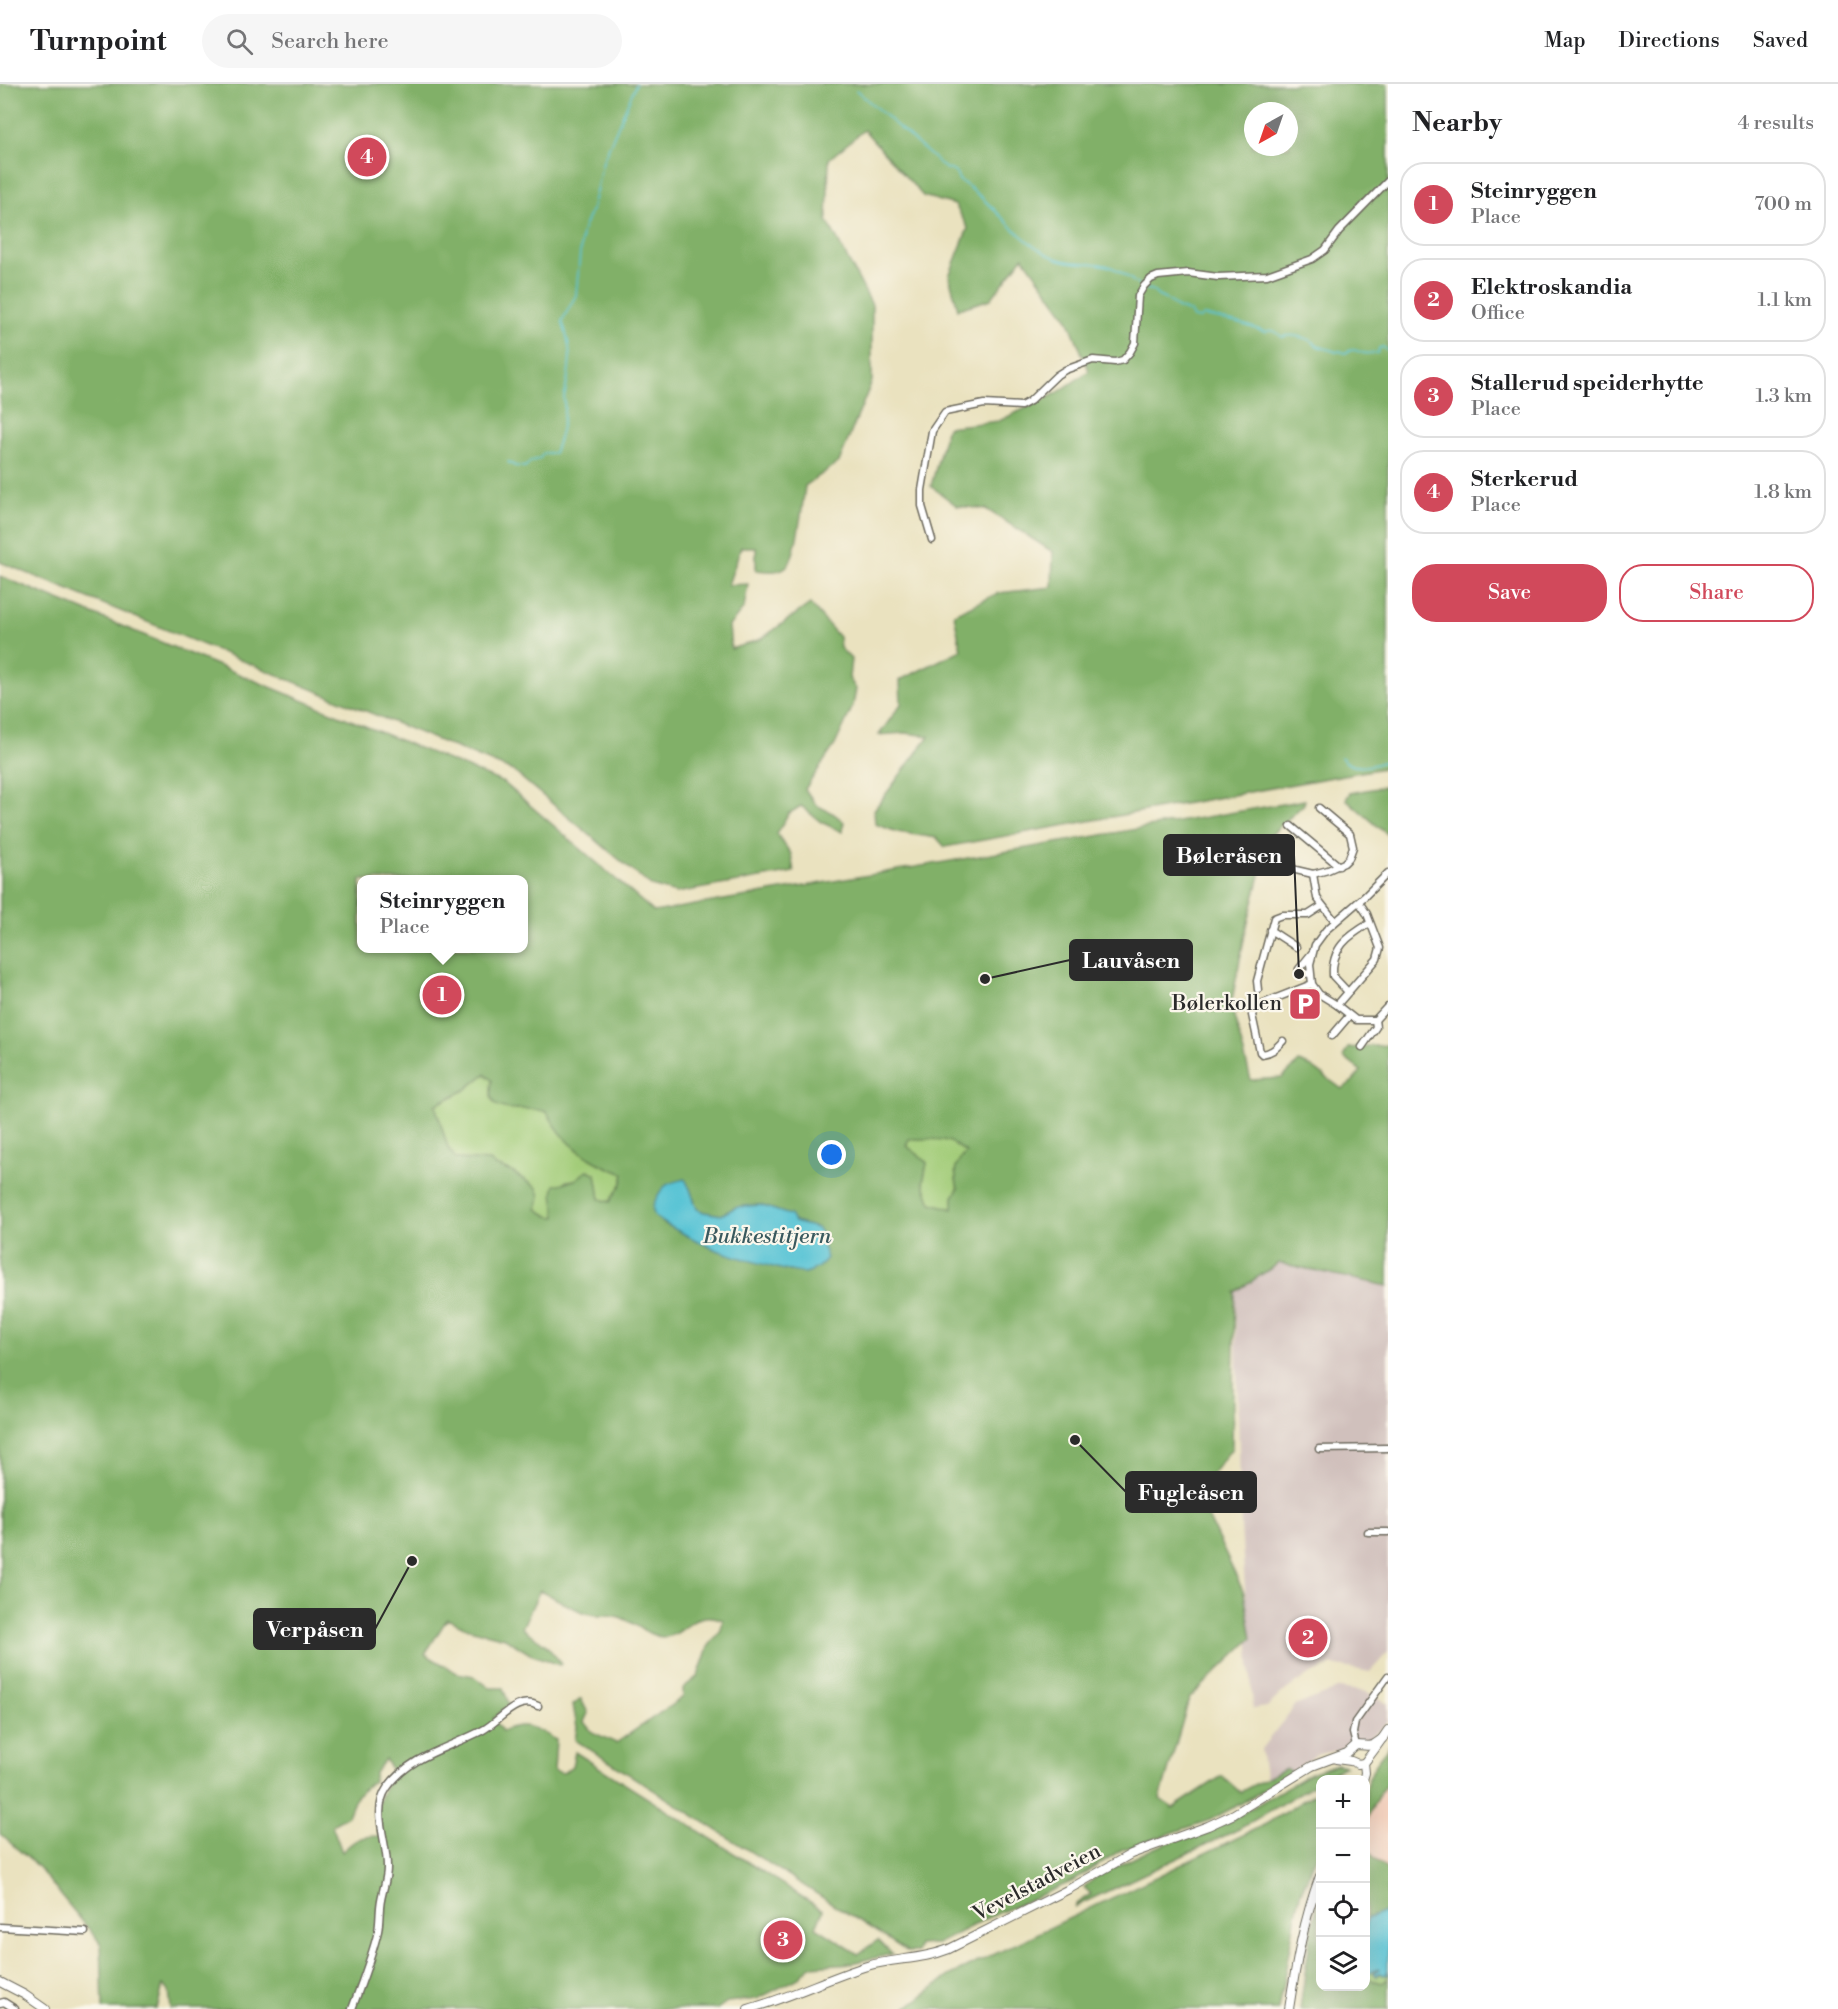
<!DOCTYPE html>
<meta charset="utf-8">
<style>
:root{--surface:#fff;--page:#f6f6f6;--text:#202124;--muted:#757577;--line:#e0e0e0;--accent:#d1495b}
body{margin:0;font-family:"Libre Bodoni",serif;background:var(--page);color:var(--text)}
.controls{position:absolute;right:18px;bottom:18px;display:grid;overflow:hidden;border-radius:12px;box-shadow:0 6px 24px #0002}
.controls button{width:54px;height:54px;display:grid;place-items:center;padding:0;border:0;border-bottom:2px solid var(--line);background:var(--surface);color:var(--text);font:30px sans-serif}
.compass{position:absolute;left:1244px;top:18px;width:54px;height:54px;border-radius:50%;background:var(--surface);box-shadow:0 6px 24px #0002;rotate:220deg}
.you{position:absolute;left:832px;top:1071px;width:21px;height:21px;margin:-15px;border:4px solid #fff;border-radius:50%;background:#1a73e8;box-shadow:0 0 0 9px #1a73e833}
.badge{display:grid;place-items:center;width:39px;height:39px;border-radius:50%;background:var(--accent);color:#fff;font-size:20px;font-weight:700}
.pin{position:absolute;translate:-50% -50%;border:3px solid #fff;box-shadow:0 2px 6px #0006}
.popup{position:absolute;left:357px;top:791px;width:171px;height:78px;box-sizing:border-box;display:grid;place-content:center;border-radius:12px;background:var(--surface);filter:drop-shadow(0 2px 4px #0005);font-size:20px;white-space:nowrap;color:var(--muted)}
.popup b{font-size:22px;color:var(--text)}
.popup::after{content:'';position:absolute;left:50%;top:100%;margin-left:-12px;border:12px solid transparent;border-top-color:var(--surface)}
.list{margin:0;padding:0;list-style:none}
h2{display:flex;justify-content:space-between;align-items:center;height:78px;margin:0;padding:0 24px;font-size:26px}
h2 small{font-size:20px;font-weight:400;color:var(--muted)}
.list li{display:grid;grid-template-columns:39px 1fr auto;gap:18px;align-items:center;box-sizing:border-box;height:84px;margin:0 12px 12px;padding:0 12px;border:2px solid var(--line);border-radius:24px}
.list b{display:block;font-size:22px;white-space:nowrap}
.list p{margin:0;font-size:20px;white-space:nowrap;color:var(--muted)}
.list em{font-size:20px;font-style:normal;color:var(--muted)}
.actions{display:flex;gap:12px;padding:18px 24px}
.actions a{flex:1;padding:14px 0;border:2px solid var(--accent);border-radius:24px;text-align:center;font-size:21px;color:var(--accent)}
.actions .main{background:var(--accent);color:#fff}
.icon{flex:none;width:33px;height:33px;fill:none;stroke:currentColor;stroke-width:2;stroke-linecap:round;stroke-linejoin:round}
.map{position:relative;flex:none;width:1388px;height:1925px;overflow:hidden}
header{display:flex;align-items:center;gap:36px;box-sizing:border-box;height:84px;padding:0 30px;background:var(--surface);border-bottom:2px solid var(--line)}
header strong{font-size:28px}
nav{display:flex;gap:33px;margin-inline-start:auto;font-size:21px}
.search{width:420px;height:54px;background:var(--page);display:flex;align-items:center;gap:15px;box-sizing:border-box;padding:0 21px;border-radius:33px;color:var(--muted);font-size:22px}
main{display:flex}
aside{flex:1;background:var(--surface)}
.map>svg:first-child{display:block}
.built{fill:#f4d3c0}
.industrial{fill:#d0c0bc}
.green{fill:#a2cc78;stroke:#667c52;stroke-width:1.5}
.forest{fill:#81b068;stroke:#566e4a;stroke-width:1.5;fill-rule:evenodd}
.water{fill:#5ac4d5;stroke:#427880;stroke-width:1.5}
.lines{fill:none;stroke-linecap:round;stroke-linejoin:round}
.stream{stroke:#5ac4d5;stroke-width:1.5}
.minor-casing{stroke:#6e6b5f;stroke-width:9}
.major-casing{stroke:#6e6b5f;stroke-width:10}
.minor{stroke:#fff;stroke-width:6}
.major{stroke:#fff;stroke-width:8}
.labels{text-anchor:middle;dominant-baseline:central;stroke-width:4.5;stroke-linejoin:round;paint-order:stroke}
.poi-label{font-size:21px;fill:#2b2b2b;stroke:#fbf7ec;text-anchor:end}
.street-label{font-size:21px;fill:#2b2b2b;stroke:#fbf7ec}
.water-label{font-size:22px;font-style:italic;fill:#39595e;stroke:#fbf7ec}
.leader{fill:none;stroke:#2b2b2b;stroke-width:2}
.callout-dot{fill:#2b2b2b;stroke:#fbf7ec;stroke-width:2}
.callout{fill:#2b2b2b;stroke:#2b2b2b;stroke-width:2}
.callout-label{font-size:22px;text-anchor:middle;font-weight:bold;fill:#fff}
</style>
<header>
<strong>Turnpoint</strong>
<div class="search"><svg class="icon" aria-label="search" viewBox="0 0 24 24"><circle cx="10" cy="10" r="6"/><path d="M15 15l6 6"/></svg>Search here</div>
<nav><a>Map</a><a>Directions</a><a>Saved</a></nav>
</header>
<main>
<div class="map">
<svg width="1388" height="1925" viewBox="0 0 1388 1925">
<rect width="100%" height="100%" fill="#fbf7ec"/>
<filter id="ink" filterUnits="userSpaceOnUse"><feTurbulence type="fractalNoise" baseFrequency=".0167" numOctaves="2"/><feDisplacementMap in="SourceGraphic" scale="12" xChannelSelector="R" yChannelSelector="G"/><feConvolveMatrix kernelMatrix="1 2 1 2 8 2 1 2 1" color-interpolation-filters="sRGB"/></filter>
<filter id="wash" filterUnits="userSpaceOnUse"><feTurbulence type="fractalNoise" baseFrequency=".008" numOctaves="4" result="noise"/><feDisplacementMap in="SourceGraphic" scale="24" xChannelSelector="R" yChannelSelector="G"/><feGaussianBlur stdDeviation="1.35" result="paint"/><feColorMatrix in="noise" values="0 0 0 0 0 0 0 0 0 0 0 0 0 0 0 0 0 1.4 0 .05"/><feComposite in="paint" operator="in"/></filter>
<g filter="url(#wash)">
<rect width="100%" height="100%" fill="#eae2bf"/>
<polygon class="built" points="1388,1698 1388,1787 1366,1765 1366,1737 1377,1714"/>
<g class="industrial">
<polygon points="1279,1179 1388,1202 1388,1568 1370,1588 1332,1581 1309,1591 1283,1608 1267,1623 1253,1625 1241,1443 1235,1208"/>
<polygon points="1339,1604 1367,1608 1388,1620 1388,1638 1366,1658 1347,1659 1342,1665 1316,1671 1267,1706 1261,1665 1295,1622"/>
</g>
<g class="green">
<path d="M485,990L492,995L491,1012L494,1019L513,1025H540L547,1028C565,1062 589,1077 624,1090L622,1099L610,1118L600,1115L596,1090L588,1086L575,1096L566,1097L556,1123V1134L548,1132L537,1125L540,1112L537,1104L512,1088L496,1082L490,1077L456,1075L448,1064L435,1021L465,1006Z"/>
<path d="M931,1054L949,1057L966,1068C953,1083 954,1086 958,1105L953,1113L954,1125L931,1119L923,1098L927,1079C920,1071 913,1068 906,1061L909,1055Z"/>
<polygon points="1378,1884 1374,1889 1377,1892 1380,1889 1384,1891 1388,1890 1388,1894 1383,1899 1366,1895 1366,1892 1369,1888"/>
</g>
<g class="forest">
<path d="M0,0H1388V683L945,763L937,754L897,748L875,740L874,726L929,652L905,649L879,651L901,620L900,596L961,566L954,530L998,509L1052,503L1053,468L986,425L957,422L931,402L947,343L999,337L1057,309L1089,287L1068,235L1023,173L991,215L958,225L949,192L968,144L955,121L923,112L864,46L829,75L827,136L872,221V297L839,378L805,402C803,418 797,470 788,481C779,490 767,487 756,486V463H741L728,501L748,500L744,524L729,542L731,565L761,555L810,520L839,553L840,564L851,575L849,594L856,605L853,622L835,661L805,705L816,721L834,730L844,738L842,748L821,738L801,722L788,730L777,750L791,770L794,788L676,809L651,802L513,687L0,478ZM1253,27H1289V63H1253Z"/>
<path d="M0,492L504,699L654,828L1305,716L1304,720L1270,752L1245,850L1231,921L1251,996L1282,994L1299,978L1312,983L1342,1005L1353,997L1361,987L1343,973L1348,964L1388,961V1202L1279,1179L1235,1208L1232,1364L1197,1410L1244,1509L1252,1554L1189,1615L1160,1715L1173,1724L1222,1692L1240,1708L1286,1684L1292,1688L1242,1719L1210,1736L1121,1766L1073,1797L987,1834L937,1860L919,1861L917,1868H908L575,1656L577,1643L573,1621L581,1615L588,1629L584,1638L592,1648L616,1659L683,1613V1604L698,1592L708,1563L721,1546L723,1536C693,1523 686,1552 664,1553C649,1553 635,1539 622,1534C612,1530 600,1532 590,1530C575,1527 554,1513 540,1506L522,1544L545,1560L561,1579L560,1581L530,1570L505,1554L469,1545L447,1535L425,1570L457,1589L474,1592L490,1604H503L509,1620L493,1635L502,1647C525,1637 535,1643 556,1656L554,1687L563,1689L572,1682L575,1668L823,1826L816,1843L858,1870L878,1856L892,1870L852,1879L811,1882L797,1895L757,1915L727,1918L717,1925H171L169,1907L163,1901L157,1925H103L101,1860L37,1782L0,1750ZM361,796H523V864H361ZM485,990L492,996C485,1040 522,1018 547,1028C565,1062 589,1077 624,1090L622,1099L610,1118L600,1115L596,1090L588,1086L575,1096L555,1101L553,1109L556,1133L548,1132L537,1125L540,1112L537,1104L512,1088L496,1082L490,1077L456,1075L448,1064L435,1021L465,1006ZM909,1055H931L949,1057L966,1068C953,1083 954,1086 958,1105L953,1113V1125L931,1119L923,1098L927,1079C921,1071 913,1068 906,1061ZM690,1105L697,1125L704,1128L721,1131L736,1123L760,1121L789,1131L794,1138L817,1144L805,1189L790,1187L715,1165L663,1139ZM385,1675L394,1690C376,1712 375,1725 379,1752C360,1752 355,1755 342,1768L332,1741L348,1732L356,1712L373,1697L375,1689Z"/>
<polygon points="1388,702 1388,751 1346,715 1350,709"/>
<polygon points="1388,1663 1388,1698 1377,1714 1366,1737 1366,1702 1376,1678"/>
<polygon points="1337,1680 1345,1682 1239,1745 1074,1823 1077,1819 1091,1810 1084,1803 1099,1791 1154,1764 1228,1738 1311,1689"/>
<polygon points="1320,1706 1320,1764 1300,1810 1278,1925 905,1925 949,1892 1266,1740"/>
<polygon points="1366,1765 1388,1787 1388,1829 1383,1829 1366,1835"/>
<polygon points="1320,1813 1320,1902 1366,1902 1366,1895 1383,1899 1388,1894 1388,1925 1300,1925 1312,1843"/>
</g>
<g class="water">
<path d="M685,1095L690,1105L697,1125L704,1128L721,1131L736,1123L760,1121L790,1131L794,1138L817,1144L824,1152L823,1163L827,1174C822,1181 814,1187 805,1189C793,1190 729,1171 715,1165C707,1162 657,1137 655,1132C651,1125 653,1121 656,1115C664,1099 669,1099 685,1095Z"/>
<polygon points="1383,1829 1388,1829 1388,1887 1386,1888 1388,1890 1384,1891 1379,1889 1377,1892 1374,1889 1379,1885 1377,1884 1366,1892 1366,1835"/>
</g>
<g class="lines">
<g class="stream">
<path d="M856,6L946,85C954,86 957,89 959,96C992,117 1014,153 1049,171C1071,183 1088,176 1108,182C1120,186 1130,194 1139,202"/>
<path d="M1146,205L1152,206L1158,212L1169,217L1177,224L1190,228L1193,234L1200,235L1203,232C1225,236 1243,239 1265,248C1272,244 1277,248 1282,253C1290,249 1302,253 1310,256C1313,258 1315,261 1318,262C1324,265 1330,265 1336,268L1340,267L1345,269C1353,264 1355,266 1363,269C1367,270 1374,269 1378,269L1379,264L1383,263L1388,267"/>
<path d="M508,378L515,382L525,383L531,377L539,375L544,369H554C559,356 563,342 564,328C565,324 564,319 564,314C570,282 574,269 562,237L576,211L582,148L592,124L603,77L636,0"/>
<path d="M1341,673C1351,688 1374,682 1388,676"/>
</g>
</g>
</g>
<g filter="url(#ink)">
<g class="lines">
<defs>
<g id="minor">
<polyline points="932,456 922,422 922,406 932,347 945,328 984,320 1021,322 1030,317 1057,291 1065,286 1093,276 1115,278 1123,276 1130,268 1135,259 1138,212 1144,202 1151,195 1158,192 1188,189 1218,193 1267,191 1312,175 1325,166 1339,147 1388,97"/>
<polyline points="1291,742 1339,782"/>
<polyline points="1266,779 1313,790 1328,786 1344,779 1349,774 1353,763 1350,750 1319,724"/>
<polyline points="1388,789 1364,813 1326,846 1315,861 1310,880 1312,900 1319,910 1337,921 1356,936 1375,936 1388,922"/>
<polyline points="1313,790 1317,814 1335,837"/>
<polyline points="1270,846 1296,863"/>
<polyline points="1310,890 1303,889 1299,885 1312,869"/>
<polyline points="1258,906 1257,897 1274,834 1282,831 1308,831 1322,822"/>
<path d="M1348,908L1333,892C1331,864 1348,852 1370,839"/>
<polyline points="1337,921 1377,875 1380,864 1367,830 1359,818"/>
<polyline points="1332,952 1349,932"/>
<path d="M1283,957C1276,964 1272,969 1262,970L1260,968L1252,931L1256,922L1312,900"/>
<polyline points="1362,963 1376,943 1375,936"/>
<polyline points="1319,1365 1388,1364"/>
<polyline points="1368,1448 1388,1448"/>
<polyline points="1356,1661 1353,1649 1355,1638 1388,1592"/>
<polyline points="0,1843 85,1848"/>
<polyline points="0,1919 4,1918 15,1925"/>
<path d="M352,1925C361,1900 372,1873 378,1847C380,1837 379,1826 381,1816C383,1805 387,1795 387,1784C388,1759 371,1727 387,1704C410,1671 450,1664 483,1646C501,1636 517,1611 538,1622"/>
</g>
<g id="major">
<path d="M1336,1675L1351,1677L1358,1680L1364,1679C1373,1668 1380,1658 1388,1646"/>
<polyline points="1363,1696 1365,1689 1364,1679"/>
<polyline points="0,1898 25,1911 45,1925"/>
<path d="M748,1925C789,1914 826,1895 867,1882C894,1874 922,1876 949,1865L1071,1804L1131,1770L1208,1742L1234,1730L1312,1682L1347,1669L1356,1661C1371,1661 1369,1665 1383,1654"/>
<path d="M1289,1925C1296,1879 1304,1835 1320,1792"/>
</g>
</defs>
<use href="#minor" class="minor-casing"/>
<use href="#major" class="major-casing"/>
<use href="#minor" class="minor"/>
<use href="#major" class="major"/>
</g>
</g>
<defs>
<symbol id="parking-square" viewBox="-11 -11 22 22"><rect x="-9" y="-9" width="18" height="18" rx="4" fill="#d1495b" stroke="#fbf7ec"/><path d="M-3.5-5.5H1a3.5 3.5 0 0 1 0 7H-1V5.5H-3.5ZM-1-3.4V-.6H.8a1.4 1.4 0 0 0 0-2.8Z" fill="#fff"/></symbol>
</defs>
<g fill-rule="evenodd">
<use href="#parking-square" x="1286" y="901" width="38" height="38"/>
</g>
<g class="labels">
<g class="poi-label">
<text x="1282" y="920">Bølerkollen</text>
</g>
<g class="street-label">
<text transform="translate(1037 1799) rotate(-28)">Vevelstadveien</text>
</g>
<g class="water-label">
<text x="767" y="1152">Bukkestitjern</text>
</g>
</g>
<path class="leader" d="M1299 890L1294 771M985 895L1070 876M1075 1356L1126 1408M412 1477L375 1545"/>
<g class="callout-dot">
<circle cx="1299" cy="890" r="6"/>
<circle cx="985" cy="895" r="6"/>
<circle cx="1075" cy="1356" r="6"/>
<circle cx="412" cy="1477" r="6"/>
</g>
<g class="callout">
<rect x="1164" y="751" width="130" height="40" rx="6"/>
<rect x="1070" y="856" width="122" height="40" rx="6"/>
<rect x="1126" y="1388" width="130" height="40" rx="6"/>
<rect x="254" y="1525" width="121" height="40" rx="6"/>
</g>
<g class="callout-label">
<text x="1229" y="779">Bøleråsen</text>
<text x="1131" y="884">Lauvåsen</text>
<text x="1191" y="1416">Fugleåsen</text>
<text x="315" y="1553">Verpåsen</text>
</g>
</svg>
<div class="controls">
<button>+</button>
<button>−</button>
<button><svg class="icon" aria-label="locate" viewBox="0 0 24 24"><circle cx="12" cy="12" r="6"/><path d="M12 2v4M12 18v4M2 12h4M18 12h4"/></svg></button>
<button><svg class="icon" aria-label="layers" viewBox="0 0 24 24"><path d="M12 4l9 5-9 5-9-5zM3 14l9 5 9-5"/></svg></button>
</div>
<svg class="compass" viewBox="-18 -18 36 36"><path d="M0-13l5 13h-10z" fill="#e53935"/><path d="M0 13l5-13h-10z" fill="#757577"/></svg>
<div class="you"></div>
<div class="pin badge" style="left:442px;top:911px">1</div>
<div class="popup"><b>Steinryggen</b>Place</div>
<div class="pin badge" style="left:1308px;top:1554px">2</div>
<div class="pin badge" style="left:783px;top:1856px">3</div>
<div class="pin badge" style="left:367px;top:73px">4</div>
</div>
<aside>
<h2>Nearby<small>4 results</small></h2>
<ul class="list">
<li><span class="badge">1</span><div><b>Steinryggen</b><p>Place</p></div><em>700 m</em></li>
<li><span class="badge">2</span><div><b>Elektroskandia</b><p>Office</p></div><em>1.1 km</em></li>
<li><span class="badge">3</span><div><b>Stallerud speiderhytte</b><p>Place</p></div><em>1.3 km</em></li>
<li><span class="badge">4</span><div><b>Sterkerud</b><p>Place</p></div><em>1.8 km</em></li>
</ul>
<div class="actions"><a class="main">Save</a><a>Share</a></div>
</aside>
</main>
